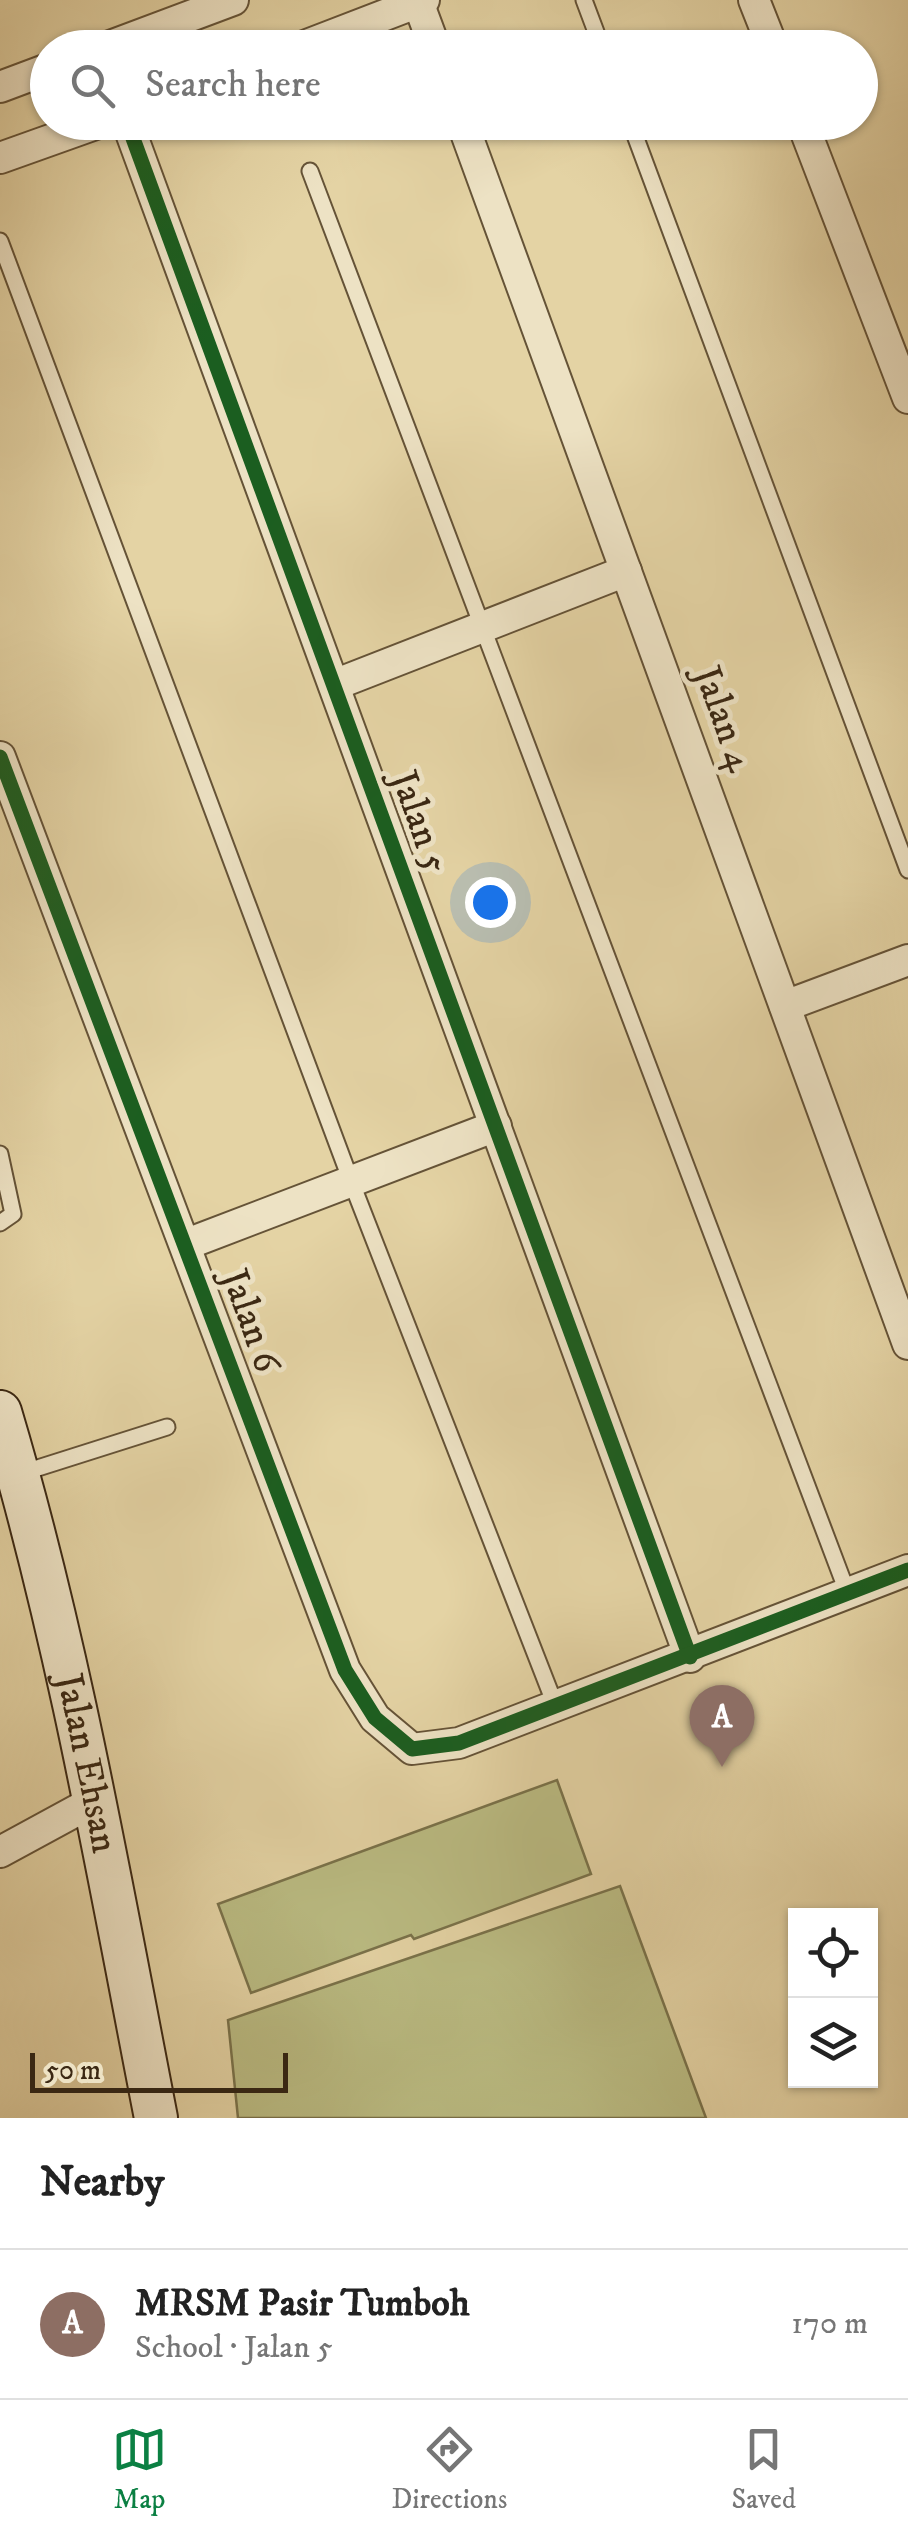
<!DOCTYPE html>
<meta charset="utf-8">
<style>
:root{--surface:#fff;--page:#f6f6f6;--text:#222;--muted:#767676;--line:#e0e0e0;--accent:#0b8043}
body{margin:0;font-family:"IM FELL DW Pica",serif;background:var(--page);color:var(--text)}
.controls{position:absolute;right:30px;bottom:30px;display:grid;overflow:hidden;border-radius:0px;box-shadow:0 2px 8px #0004}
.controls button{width:90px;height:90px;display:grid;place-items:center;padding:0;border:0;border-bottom:2px solid var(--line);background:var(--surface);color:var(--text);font:50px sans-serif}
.scale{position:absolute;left:30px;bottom:25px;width:258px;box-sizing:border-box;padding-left:10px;border:5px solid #3b2813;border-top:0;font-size:28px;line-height:35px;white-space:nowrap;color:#3b2813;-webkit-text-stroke:8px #ede2c4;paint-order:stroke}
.you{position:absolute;left:490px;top:902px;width:35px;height:35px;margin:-25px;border:8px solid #fff;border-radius:50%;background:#1a73e8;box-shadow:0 0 0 15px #1a73e833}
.badge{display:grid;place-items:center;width:65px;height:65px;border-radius:50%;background:var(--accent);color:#fff;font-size:32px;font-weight:700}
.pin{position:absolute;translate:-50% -82px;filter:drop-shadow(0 2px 5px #0008)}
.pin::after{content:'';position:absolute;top:52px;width:35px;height:30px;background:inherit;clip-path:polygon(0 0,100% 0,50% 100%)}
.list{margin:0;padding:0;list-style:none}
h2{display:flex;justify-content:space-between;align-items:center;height:130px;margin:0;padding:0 40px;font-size:42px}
h2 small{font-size:32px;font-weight:400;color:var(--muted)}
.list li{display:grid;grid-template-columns:65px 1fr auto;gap:30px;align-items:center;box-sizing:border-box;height:150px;padding:0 40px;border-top:2px solid var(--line)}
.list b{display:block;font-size:38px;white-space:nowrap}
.list p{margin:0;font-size:32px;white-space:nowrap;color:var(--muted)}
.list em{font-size:32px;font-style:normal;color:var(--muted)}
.icon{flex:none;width:55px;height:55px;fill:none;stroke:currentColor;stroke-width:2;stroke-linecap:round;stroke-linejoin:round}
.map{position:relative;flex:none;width:908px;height:2118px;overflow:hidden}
.search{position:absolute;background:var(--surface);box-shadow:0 2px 8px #0004;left:30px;right:30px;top:30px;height:110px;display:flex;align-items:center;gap:25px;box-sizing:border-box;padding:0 35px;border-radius:55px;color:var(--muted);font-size:38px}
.sheet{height:280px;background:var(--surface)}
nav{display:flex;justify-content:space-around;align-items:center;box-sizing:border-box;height:140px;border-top:2px solid var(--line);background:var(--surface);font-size:28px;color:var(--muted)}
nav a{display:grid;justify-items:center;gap:5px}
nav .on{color:var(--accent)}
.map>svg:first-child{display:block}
.green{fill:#babb82;stroke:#7a724a;stroke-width:2.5}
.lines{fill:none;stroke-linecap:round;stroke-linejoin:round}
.service-casing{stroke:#655337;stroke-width:19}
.minor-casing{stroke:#655337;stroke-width:34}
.secondary-casing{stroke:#3b2813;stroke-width:46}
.service{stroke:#ede2c4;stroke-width:15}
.minor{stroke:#ede2c4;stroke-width:30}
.secondary{stroke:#ede2c4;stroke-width:42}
.cycleway-casing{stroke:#ede2c4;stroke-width:21}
.cycleway{stroke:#1b5e20;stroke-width:15}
.labels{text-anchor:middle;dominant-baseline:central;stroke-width:10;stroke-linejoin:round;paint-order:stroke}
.street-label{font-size:38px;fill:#3b2813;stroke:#ede2c4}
</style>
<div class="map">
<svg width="908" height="2118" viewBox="0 0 908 2118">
<rect width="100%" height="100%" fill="#e4d3a4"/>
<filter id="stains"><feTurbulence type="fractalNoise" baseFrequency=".002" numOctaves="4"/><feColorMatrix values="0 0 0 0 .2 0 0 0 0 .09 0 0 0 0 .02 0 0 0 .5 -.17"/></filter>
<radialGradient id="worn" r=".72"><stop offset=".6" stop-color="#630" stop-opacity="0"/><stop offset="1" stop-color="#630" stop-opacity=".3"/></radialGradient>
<g class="green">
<polygon points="557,1780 591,1874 414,1939 411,1935 251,1993 218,1904"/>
<polygon points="620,1886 706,2118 238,2118 228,2020"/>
</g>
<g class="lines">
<defs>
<g id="service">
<polyline points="584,0 602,48"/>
<polyline points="630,122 908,870"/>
<polyline points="310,171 848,1594"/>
<polyline points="0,241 351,1181 556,1707"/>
<polyline points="0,1154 13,1214 0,1223"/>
<polyline points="22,1473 167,1427"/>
</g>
<g id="minor">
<polyline points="754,0 773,48"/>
<polyline points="418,2 435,48"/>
<polyline points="105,48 233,0"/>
<polyline points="299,48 424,0"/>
<polyline points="0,87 48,69"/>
<polyline points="127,122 690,1657"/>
<polyline points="462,122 908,1344"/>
<polyline points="802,122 908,398"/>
<polyline points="0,158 101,122"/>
<polyline points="334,685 626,571"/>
<polyline points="0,757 345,1670 375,1718 412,1749 459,1743 908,1570"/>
<polyline points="785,1006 908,960"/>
<polyline points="187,1244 496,1126"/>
<polyline points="0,1852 94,1801"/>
</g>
<g id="secondary">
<path id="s1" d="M0,1412C69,1643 110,1882 156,2118"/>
</g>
</defs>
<use href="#service" class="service-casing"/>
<use href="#minor" class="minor-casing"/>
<use href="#secondary" class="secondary-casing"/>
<use href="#service" class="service"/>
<use href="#minor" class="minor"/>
<use href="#secondary" class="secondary"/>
<defs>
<g id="cycleway">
<polyline points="127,122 690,1657"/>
<polyline points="0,757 345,1670 375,1718 412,1749 459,1743 908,1570"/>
</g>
</defs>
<use href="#cycleway" class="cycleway-casing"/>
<use href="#cycleway" class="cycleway"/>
</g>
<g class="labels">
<g class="street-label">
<text transform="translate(723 719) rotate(70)">Jalan 4</text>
<text transform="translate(419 822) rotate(70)">Jalan 5</text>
<text transform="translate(250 1321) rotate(70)">Jalan 6</text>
<text stroke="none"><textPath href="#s1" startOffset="362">Jalan Ehsan</textPath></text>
</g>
</g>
<rect width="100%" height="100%" filter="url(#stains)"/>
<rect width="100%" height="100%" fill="url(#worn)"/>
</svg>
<div class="controls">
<button><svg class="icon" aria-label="locate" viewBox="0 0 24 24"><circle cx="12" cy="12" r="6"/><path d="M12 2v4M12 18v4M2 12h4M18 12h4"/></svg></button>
<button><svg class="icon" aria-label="layers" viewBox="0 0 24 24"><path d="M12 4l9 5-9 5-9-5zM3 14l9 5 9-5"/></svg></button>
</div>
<div class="scale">50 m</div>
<div class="you"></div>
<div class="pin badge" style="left:722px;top:1767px;background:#8d6e63">A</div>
<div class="search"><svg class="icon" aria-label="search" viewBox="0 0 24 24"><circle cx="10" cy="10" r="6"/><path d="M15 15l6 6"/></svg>Search here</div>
</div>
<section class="sheet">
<h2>Nearby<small></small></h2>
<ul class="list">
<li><span class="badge" style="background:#8d6e63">A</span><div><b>MRSM Pasir Tumboh</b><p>School · Jalan 5</p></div><em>170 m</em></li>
</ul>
</section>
<nav>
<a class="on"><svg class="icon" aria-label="map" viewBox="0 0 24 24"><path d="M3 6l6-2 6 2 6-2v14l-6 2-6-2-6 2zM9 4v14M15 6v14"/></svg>Map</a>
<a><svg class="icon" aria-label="directions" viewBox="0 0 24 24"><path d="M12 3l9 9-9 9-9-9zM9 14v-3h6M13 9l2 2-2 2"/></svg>Directions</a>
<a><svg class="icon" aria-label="saved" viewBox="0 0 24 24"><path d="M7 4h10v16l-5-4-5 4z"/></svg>Saved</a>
</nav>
